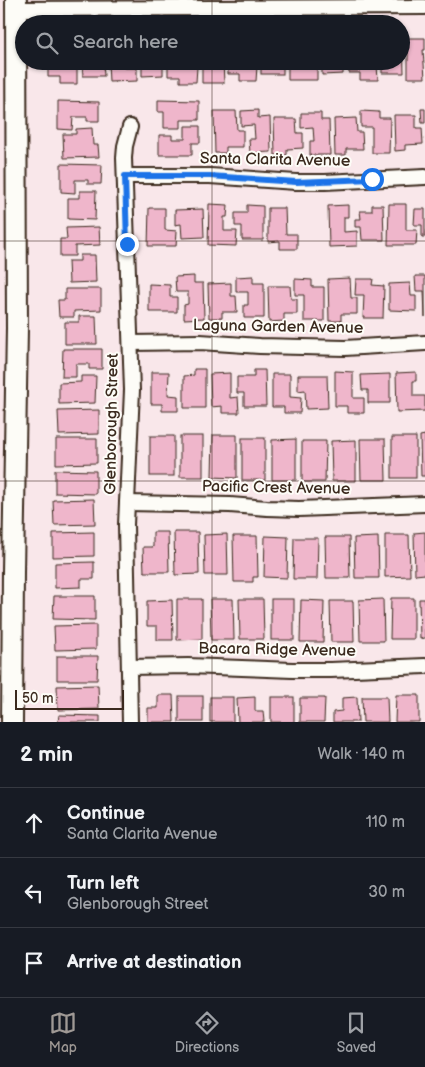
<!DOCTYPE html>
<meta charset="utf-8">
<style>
:root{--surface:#171b24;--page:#242831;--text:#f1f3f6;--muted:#9ea1a6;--line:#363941;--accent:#9f9995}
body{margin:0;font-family:"Balsamiq Sans",sans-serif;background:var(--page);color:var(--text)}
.scale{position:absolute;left:15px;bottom:12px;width:109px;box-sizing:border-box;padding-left:5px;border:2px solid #3b2a1e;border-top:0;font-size:14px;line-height:18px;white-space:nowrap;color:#3b2a1e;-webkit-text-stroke:4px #fdfcf7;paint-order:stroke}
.stop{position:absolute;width:15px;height:15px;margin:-11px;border:4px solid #1a73e8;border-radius:50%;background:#fff}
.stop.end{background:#1a73e8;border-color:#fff;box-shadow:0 1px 5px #0008}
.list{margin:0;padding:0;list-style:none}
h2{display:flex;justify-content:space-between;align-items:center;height:65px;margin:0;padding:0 20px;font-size:21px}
h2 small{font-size:16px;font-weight:400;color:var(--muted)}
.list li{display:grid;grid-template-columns:32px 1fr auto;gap:15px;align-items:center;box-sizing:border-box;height:70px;padding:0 20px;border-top:1px solid var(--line)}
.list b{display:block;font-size:19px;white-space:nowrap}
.list p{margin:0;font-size:16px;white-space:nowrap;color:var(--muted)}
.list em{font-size:16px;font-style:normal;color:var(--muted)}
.icon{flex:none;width:28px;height:28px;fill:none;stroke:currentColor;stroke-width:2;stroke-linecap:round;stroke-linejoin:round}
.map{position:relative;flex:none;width:425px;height:722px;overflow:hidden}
.search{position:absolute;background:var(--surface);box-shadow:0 1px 4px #0004;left:15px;right:15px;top:15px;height:55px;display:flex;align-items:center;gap:12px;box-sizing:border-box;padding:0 18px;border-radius:28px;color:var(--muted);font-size:19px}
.sheet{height:275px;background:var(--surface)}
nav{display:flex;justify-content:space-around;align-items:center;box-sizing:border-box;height:70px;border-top:1px solid var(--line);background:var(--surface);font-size:14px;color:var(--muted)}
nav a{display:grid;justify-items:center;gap:2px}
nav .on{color:var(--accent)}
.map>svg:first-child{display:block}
.building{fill:#efb6cb;stroke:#3b2a1e}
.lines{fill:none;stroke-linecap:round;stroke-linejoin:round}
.street-casing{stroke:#3b2a1e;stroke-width:18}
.secondary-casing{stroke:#3b2a1e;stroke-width:24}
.street{stroke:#fdfcf7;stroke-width:14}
.secondary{stroke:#fdfcf7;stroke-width:20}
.route{stroke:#1a73e8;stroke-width:6}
.grid{fill:none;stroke:#3b2a1e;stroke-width:1;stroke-opacity:0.55}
.labels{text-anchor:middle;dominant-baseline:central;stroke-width:4;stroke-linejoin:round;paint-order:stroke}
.street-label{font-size:16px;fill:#3b2a1e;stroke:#fdfcf7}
</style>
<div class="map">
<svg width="425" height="722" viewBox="0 0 425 722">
<rect width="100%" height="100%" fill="#f9e7ea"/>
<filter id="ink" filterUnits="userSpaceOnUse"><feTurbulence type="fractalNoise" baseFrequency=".02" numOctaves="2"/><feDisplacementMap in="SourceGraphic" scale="10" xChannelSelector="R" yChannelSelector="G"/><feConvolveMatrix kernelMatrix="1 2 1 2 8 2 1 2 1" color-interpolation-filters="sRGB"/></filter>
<g filter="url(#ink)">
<g class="building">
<polygon points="401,37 403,37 404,73 382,73 382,61 401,61"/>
<polygon points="408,38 425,38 425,50 423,50 425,78 408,78"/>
<polygon points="48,61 66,61 66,68 77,68 77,84 60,84 60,77 48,77"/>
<polygon points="82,61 103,61 104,76 83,76"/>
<polygon points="108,61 124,61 124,68 137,68 137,81 109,82"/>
<polygon points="142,61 163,61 163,75 142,76"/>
<polygon points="168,61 187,61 187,66 197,67 196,82 180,82 180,76 168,76"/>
<polygon points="195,61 223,61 224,83 202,83 202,62 195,62"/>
<polygon points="228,61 246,61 246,66 257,66 256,81 240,81 240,74 228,74"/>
<rect x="261" y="61" width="22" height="13"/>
<polygon points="288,61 306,61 306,65 317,65 317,80 288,80"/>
<polygon points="322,61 343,61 343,74 322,75"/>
<polygon points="348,61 364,61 364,65 377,65 378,80 360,80 360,73 349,73"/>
<polygon points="158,100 199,101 199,120 181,120 181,128 164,128 164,112 158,112"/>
<polygon points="58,101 99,102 99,121 87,121 87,117 73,117 72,130 58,129"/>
<polygon points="421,109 425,109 425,123 422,123"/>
<polygon points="258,110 258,118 270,117 271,152 250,153 249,139 255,139 254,125 241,126 241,111"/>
<polygon points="214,111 236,111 237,130 243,130 243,147 226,147 226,153 215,153"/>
<polygon points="361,111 379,112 379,118 390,118 389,153 372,153 372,127 361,127"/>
<polygon points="301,113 321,113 321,120 329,120 330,155 310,155 310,141 314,141 313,127 301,128"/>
<polygon points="394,115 416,115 416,128 422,128 423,144 405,145 405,150 395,151"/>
<polygon points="356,118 357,132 362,132 363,149 346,149 346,155 335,155 334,119"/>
<polygon points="274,119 296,119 297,133 303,133 303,148 287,149 287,155 275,155"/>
<polygon points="185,126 200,126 200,143 192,143 192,155 159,155 159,135 172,135 172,139 185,139"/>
<polygon points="92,128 93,145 98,145 99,157 64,158 63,134 76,134 76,129"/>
<polygon points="61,164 102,165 101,184 88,184 88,180 75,180 75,193 61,192"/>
<polygon points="80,191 96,191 95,220 68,219 68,198 80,198"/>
<polygon points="209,204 228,205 227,217 224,217 224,231 237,231 236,246 208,245"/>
<polygon points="389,204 406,204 406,230 417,230 416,245 388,245"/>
<polygon points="247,205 263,206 263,240 242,240 242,226 235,226 235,213 247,213"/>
<polygon points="348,205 348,217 344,217 344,232 357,231 357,246 329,247 328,206"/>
<polygon points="372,205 383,205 384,240 362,240 361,227 355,227 355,219 361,219 360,211 372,211"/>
<polygon points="149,208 165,208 165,230 177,231 176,246 148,246"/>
<polygon points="268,208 285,208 286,234 297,234 297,249 280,249 280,241 268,242"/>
<polygon points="203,209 204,237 182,238 181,224 175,225 175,210"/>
<polygon points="415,209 425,209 425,237 422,237 422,225 414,225"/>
<polygon points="99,227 100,245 75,246 75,256 60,256 60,239 67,239 66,228"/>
<polygon points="80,255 95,255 96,282 69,283 68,261 80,261"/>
<polygon points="194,276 194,283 203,283 204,318 184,319 184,305 188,304 188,292 176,292 175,277"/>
<polygon points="253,276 253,283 264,283 264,318 244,318 244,305 248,305 248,292 236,292 236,277"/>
<polygon points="415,276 425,276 425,317 424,291 416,291"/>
<polygon points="350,278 351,298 357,298 357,314 341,314 341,321 329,321 328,279"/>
<polygon points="295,279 312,280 312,287 324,287 324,321 304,321 304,295 295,295"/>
<polygon points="356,279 373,279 372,285 384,286 383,318 363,318 364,295 355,295"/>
<polygon points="231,283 231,296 236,296 237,312 222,312 222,318 209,318 208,284"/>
<polygon points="410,283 411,296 416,296 416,311 389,310 389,284"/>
<polygon points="149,284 170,285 170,297 177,297 177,312 149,312"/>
<polygon points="268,286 290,286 291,299 297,299 297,314 284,314 284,321 269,322"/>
<polygon points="65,289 101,289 101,310 74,311 74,317 59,317 58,300 65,300"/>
<polygon points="79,316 96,316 97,344 65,344 65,322 79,322"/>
<polygon points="63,349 102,349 102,369 89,369 89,364 76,364 76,377 62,377"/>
<polygon points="194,369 205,369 205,408 184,408 184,376 194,375"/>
<polygon points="254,370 265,370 266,406 244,406 244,393 237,393 237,377 254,377"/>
<polygon points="335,371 353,372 353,398 364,398 364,413 347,413 347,406 335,406"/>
<polygon points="151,372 169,372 168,395 178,396 178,411 162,411 162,404 151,404"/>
<polygon points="416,372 416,381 413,381 413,396 425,396 425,411 397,412 396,373"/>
<polygon points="230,373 230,398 238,397 239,413 222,413 222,406 211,407 210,374"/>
<polygon points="272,374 290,374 290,397 301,398 300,413 284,413 284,407 272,407"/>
<polygon points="390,374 390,403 368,403 368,390 362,390 361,375"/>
<polygon points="298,375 327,375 328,408 306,409 305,390 298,391"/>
<polygon points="81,376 96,376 95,403 59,404 59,383 81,382"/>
<polygon points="99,410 99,434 59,435 58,411"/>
<polygon points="213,435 237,435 237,478 212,477"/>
<polygon points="425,435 425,476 421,476 420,436"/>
<rect x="150" y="436" width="24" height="40"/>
<rect x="180" y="436" width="23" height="41"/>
<rect x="392" y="437" width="24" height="41"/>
<rect x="242" y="438" width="23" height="42"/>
<polygon points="56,439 97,439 97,463 56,464"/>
<polygon points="296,439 296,480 272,480 272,440"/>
<polygon points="360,439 385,439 386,480 361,480"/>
<polygon points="356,440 356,481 332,481 331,441"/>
<polygon points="302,441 326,441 325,482 302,482"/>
<polygon points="55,470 96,471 96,494 55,493"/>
<polygon points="94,499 95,524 54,525 53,500"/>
<polygon points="94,532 94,556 53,557 53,533"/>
<polygon points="153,532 168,532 169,572 144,572 143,547 153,547"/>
<polygon points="174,532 198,532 199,574 175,575"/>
<polygon points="425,532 425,574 415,575 414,533"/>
<polygon points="227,534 228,575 205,575 204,535"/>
<polygon points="385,535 409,535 410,576 385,577"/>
<polygon points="233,536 257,536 258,577 253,577 253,582 234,582"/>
<polygon points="265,536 288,537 287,578 264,577"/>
<polygon points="325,537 349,537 350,578 326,578"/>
<polygon points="378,537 379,578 355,578 354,538"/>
<polygon points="294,538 318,538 317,579 293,579"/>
<polygon points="94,562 94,579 81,579 81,587 55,588 55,563"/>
<polygon points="54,596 95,596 95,620 53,619"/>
<polygon points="391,598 414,598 414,639 390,639"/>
<polygon points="177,599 202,599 202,639 177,640"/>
<polygon points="210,599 233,599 234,640 211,640"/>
<polygon points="239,599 263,599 264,639 240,639"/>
<rect x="271" y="599" width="23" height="41"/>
<polygon points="383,599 384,641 360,641 359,600"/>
<polygon points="419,599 425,599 425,638 420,639"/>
<polygon points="172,600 173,640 157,640 157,626 147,626 147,601"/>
<polygon points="301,600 324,601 323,642 300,642"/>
<polygon points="330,601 353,601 354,642 331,642"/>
<polygon points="96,625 96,649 55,650 54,626"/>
<polygon points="57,656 98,656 97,680 57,680"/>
<polygon points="98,685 99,709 58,710 57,686"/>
<polygon points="158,695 173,695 174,722 148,722 148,708 158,708"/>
<polygon points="396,695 419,695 419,722 395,722"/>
<rect x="179" y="696" width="24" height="26"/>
<rect x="210" y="697" width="23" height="25"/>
<polygon points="255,697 255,711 263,711 264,722 238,722 237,698"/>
<rect x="271" y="697" width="23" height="25"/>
<polygon points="357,697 358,722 333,722 333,712 342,711 342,698"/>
<polygon points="362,697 387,697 388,722 363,722"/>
<polygon points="300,698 325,698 324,722 300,722"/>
<polygon points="59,715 100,716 100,722 58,722"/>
</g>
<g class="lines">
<defs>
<g id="street">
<polyline points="16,9 425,7"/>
<polyline points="125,176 210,176 296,182 325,182 425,177"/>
<polyline points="131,343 200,342 260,346 345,348 425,343"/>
<polyline points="127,503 230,505 267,508 299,509 425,504"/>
<polyline points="129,667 188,666 292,670 331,670 425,666"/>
<polyline points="130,722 126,525 132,390 124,158 125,146 130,127"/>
</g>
<polyline id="secondary" points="12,722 13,572 17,328 16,0"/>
</defs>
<use href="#street" class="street-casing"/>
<use href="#secondary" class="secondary-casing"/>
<use href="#street" class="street"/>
<use href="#secondary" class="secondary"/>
</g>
</g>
<g class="lines" filter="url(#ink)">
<polyline class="route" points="127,244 125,176 210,176 296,182 372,179"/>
</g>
<path class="grid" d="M212,0V24M212,61V722M0,241H425M0,481H425"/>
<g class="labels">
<g class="street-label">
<text transform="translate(275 160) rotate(1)">Santa Clarita Avenue</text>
<text transform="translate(278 327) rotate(1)">Laguna Garden Avenue</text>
<text transform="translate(112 424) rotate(-89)">Glenborough Street</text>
<text transform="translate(276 488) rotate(1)">Pacific Crest Avenue</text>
<text transform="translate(277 650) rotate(1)">Bacara Ridge Avenue</text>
</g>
</g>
</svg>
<div class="scale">50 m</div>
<div class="stop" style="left:372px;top:179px"></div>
<div class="stop end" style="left:127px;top:244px"></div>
<div class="search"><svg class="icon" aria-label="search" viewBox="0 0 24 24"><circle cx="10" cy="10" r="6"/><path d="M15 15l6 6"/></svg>Search here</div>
</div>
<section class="sheet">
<h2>2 min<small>Walk · 140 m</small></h2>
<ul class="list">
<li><svg class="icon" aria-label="ahead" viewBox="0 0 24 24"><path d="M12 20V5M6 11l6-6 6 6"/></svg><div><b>Continue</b><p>Santa Clarita Avenue</p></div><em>110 m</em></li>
<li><svg class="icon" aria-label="left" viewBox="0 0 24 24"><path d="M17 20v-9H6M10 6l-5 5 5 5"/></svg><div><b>Turn left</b><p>Glenborough Street</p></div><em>30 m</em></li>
<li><svg class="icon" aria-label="arrive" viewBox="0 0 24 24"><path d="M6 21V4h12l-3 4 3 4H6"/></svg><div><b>Arrive at destination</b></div></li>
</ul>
</section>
<nav>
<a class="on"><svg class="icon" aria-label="map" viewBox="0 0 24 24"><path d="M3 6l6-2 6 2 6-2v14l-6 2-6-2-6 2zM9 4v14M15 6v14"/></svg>Map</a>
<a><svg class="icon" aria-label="directions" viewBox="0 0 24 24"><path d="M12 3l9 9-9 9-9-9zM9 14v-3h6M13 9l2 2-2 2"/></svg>Directions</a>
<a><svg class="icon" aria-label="saved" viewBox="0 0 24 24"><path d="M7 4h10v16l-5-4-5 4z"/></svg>Saved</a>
</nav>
